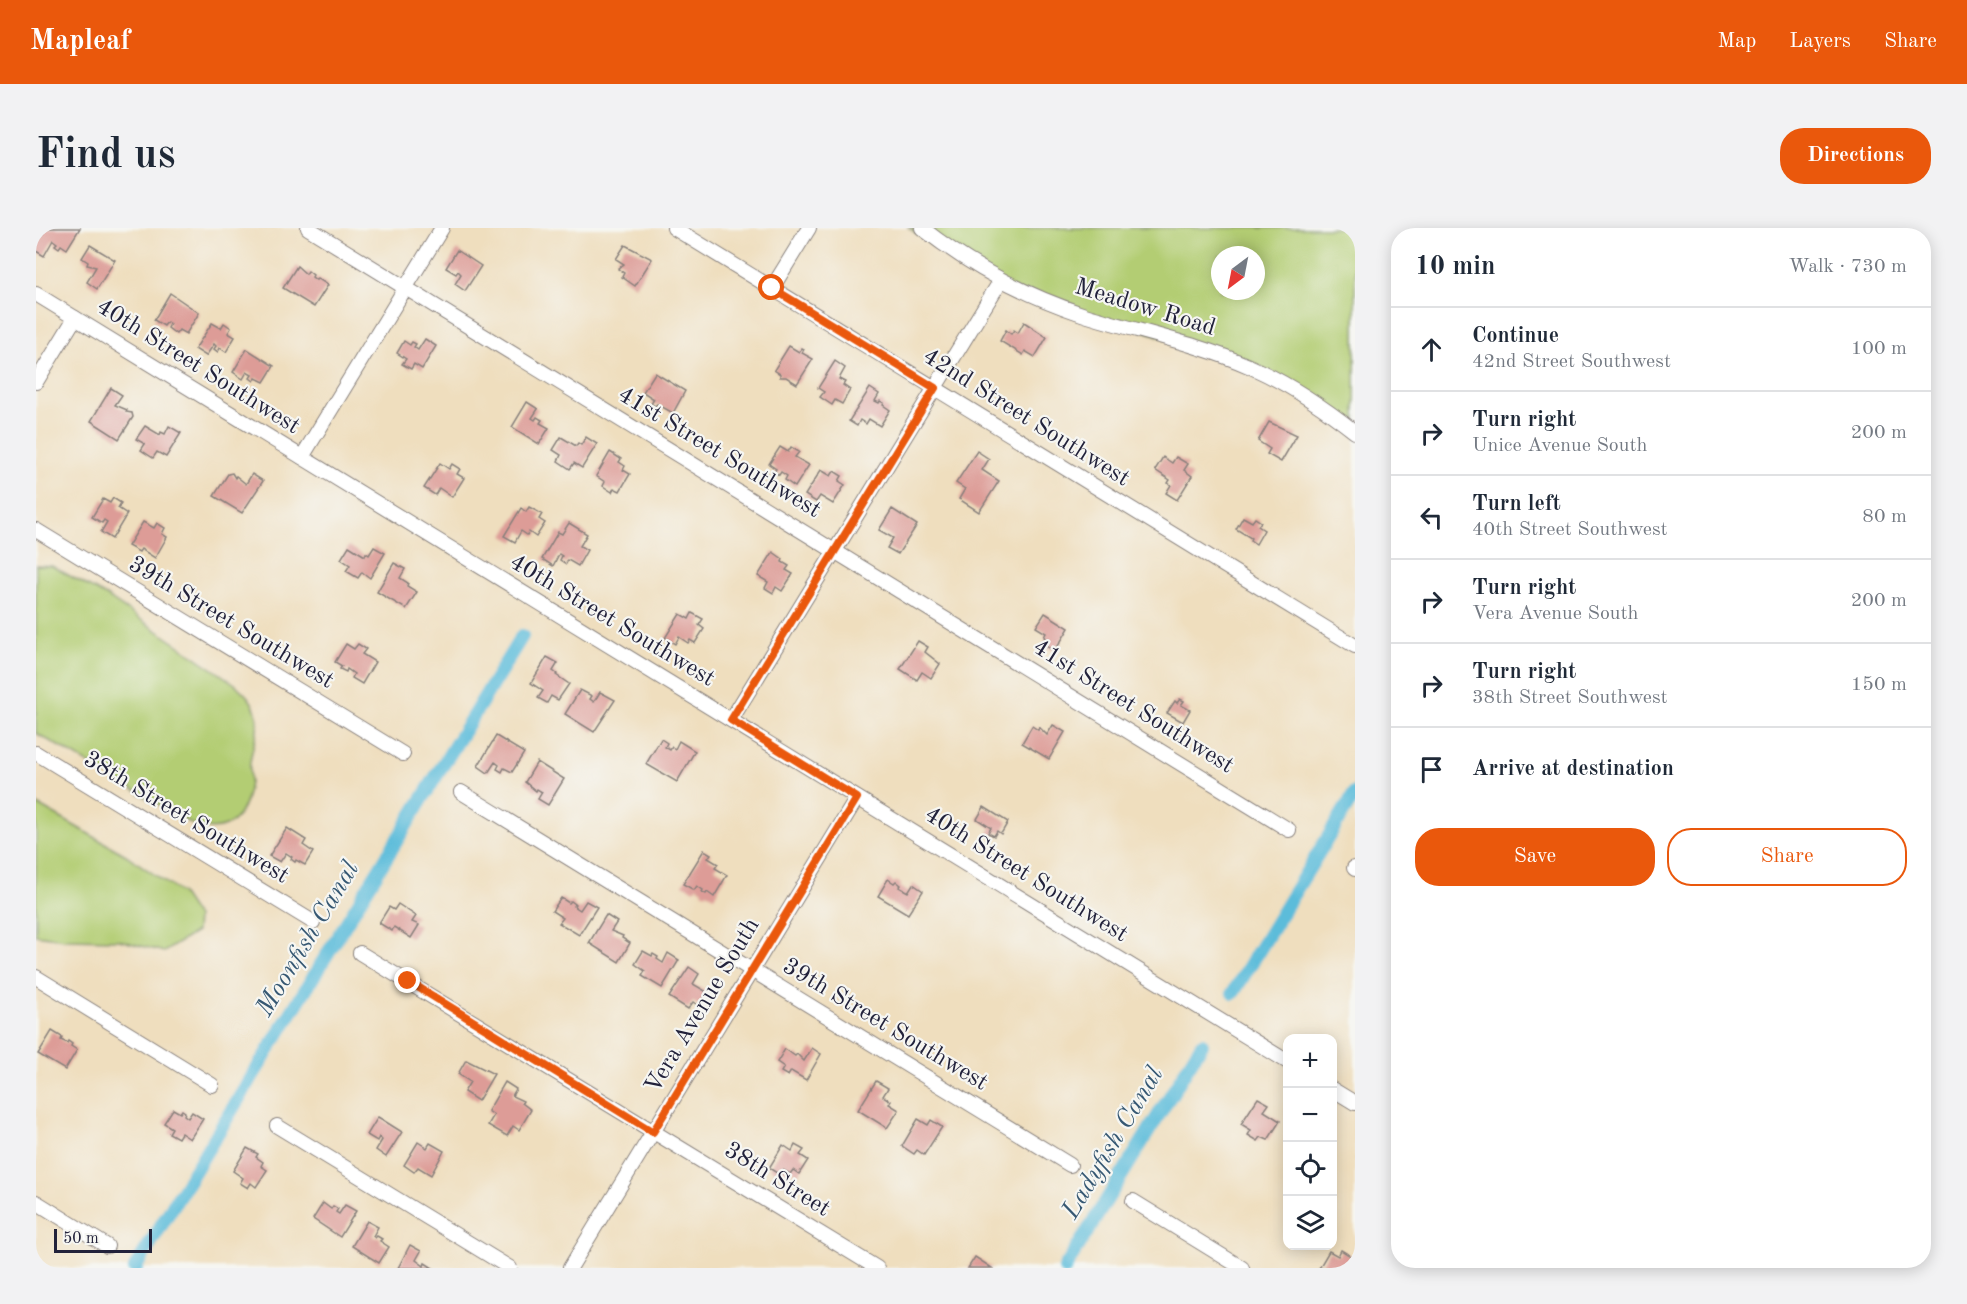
<!DOCTYPE html>
<meta charset="utf-8">
<style>
:root{--surface:#fff;--page:#f2f2f3;--text:#1f2937;--muted:#747a83;--line:#e0e1e3;--accent:#ea580c}
body{margin:0;font-family:"Old Standard TT",serif;background:var(--page);color:var(--text)}
.controls{position:absolute;right:18px;bottom:18px;display:grid;overflow:hidden;border-radius:12px;box-shadow:0 3px 15px #0003}
.controls button{width:54px;height:54px;display:grid;place-items:center;padding:0;border:0;border-bottom:2px solid var(--line);background:var(--surface);color:var(--text);font:30px sans-serif}
.compass{position:absolute;left:1175px;top:18px;width:54px;height:54px;border-radius:50%;background:var(--surface);box-shadow:0 3px 15px #0003;rotate:212deg}
.scale{position:absolute;left:18px;bottom:15px;width:98px;box-sizing:border-box;padding-left:6px;border:3px solid #22223b;border-top:0;font-size:16px;line-height:21px;white-space:nowrap;color:#22223b;-webkit-text-stroke:4px #f6f6f2;paint-order:stroke}
.stop{position:absolute;width:18px;height:18px;margin:-14px;border:4px solid #ea580c;border-radius:50%;background:#fff}
.stop.end{background:#ea580c;border-color:#fff;box-shadow:0 2px 6px #0008}
.list{margin:0;padding:0;list-style:none}
h2{display:flex;justify-content:space-between;align-items:center;height:78px;margin:0;padding:0 24px;font-size:26px}
h2 small{font-size:20px;font-weight:400;color:var(--muted)}
.list li{display:grid;grid-template-columns:39px 1fr auto;gap:18px;align-items:center;box-sizing:border-box;height:84px;padding:0 24px;border-top:2px solid var(--line)}
.list b{display:block;font-size:22px;white-space:nowrap}
.list p{margin:0;font-size:20px;white-space:nowrap;color:var(--muted)}
.list em{font-size:20px;font-style:normal;color:var(--muted)}
.actions{display:flex;gap:12px;padding:18px 24px}
.actions a{flex:1;padding:14px 0;border:2px solid var(--accent);border-radius:24px;text-align:center;font-size:21px;color:var(--accent)}
.actions .main{background:var(--accent);color:#fff}
.icon{flex:none;width:33px;height:33px;fill:none;stroke:currentColor;stroke-width:2;stroke-linecap:round;stroke-linejoin:round}
.map{position:relative;flex:none;width:1319px;height:1040px;overflow:hidden;border-radius:24px}
header{display:flex;align-items:center;gap:36px;box-sizing:border-box;height:84px;padding:0 30px;background:var(--accent);color:#fff}
header strong{font-size:28px}
nav{display:flex;gap:33px;margin-inline-start:auto;font-size:21px}
.intro{display:flex;align-items:center;justify-content:space-between;box-sizing:border-box;height:144px;padding:0 36px}
h1{margin:0;font-size:42px}
.button{padding:15px 27px;border-radius:24px;background:var(--accent);color:#fff;font-size:21px;font-weight:700}
main{display:flex;gap:36px;padding:0 36px}
aside{flex:1;background:var(--surface);border-radius:24px;box-shadow:0 3px 15px #0003}
.map>svg:first-child{display:block}
.green{fill:#b3cd73;stroke:#6a7857;stroke-width:1.5;fill-rule:evenodd}
.lines{fill:none;stroke-linecap:round;stroke-linejoin:round}
.canal{stroke:#5cbcda;stroke-width:14}
.building{fill:#dd9c97}
.street-casing{stroke:#88807c;stroke-width:16}
.street{stroke:#fff;stroke-width:14}
.route{stroke:#ea580c;stroke-width:8}
.labels{text-anchor:middle;dominant-baseline:central;stroke-width:4.5;stroke-linejoin:round;paint-order:stroke}
.street-label{font-size:24px;fill:#22223b;stroke:#f6f6f2}
.water-label{font-size:26px;font-style:italic;fill:#365873;stroke:#f6f6f2}
</style>
<header>
<strong>Mapleaf</strong>
<nav><a>Map</a><a>Layers</a><a>Share</a></nav>
</header>
<div class="intro"><h1>Find us</h1><a class="button">Directions</a></div>
<main>
<div class="map">
<svg width="1319" height="1040" viewBox="0 0 1319 1040">
<rect width="100%" height="100%" fill="#f6f6f2"/>
<filter id="ink" filterUnits="userSpaceOnUse"><feTurbulence type="fractalNoise" baseFrequency=".0167" numOctaves="2"/><feDisplacementMap in="SourceGraphic" scale="12" xChannelSelector="R" yChannelSelector="G"/><feConvolveMatrix kernelMatrix="1 2 1 2 8 2 1 2 1" color-interpolation-filters="sRGB"/></filter>
<filter id="wash" filterUnits="userSpaceOnUse"><feTurbulence type="fractalNoise" baseFrequency=".008" numOctaves="4" result="noise"/><feDisplacementMap in="SourceGraphic" scale="24" xChannelSelector="R" yChannelSelector="G"/><feGaussianBlur stdDeviation="1.35" result="paint"/><feColorMatrix in="noise" values="0 0 0 0 0 0 0 0 0 0 0 0 0 0 0 0 0 1.4 0 .05"/><feComposite in="paint" operator="in"/></filter>
<g filter="url(#wash)">
<rect width="100%" height="100%" fill="#efdebe"/>
<g class="green">
<path d="M873,0H1319V206L1227,145L1100,100L986,73L895,17ZM1184,27H1220V63H1184Z"/>
<path d="M0,337L16,338L70,368L199,456C207,464 215,470 219,481C226,501 216,515 214,535C213,541 215,547 214,554C210,588 191,611 156,596L0,505Z"/>
<polygon points="0,576 90,627 145,665 161,689 160,704 128,724 83,712 28,711 0,707"/>
</g>
<g class="lines">
<g class="canal">
<polyline points="1197,765 1319,565"/>
<polyline points="99,1040 486,408"/>
<polyline points="1029,1040 1166,816"/>
</g>
</g>
<g id="blocks">
<g class="building">
<polygon points="10,0 44,0 31,21 25,17 23,20 19,17 21,15 17,12 8,28 0,23 0,16"/>
<polygon points="54,17 79,32 61,61 51,54 60,39 51,37 52,34 46,30"/>
<polygon points="589,17 616,31 599,58 586,49 588,45 582,41 588,36 580,31"/>
<polygon points="421,22 445,38 429,63 419,56 425,46 422,43 420,46 410,40"/>
<polygon points="261,38 270,46 272,43 277,47 276,49 280,52 281,50 292,57 278,79 247,60"/>
<polygon points="134,65 163,85 150,106 143,102 140,106 132,100 134,96 131,94 128,98 118,92"/>
<polygon points="988,94 1011,109 999,129 989,123 987,127 964,113 970,102 975,106 978,102 982,105"/>
<polygon points="176,95 185,100 188,95 195,100 192,105 199,109 190,124 184,120 182,124 178,121 180,118 178,116 170,128 159,121"/>
<polygon points="389,111 400,118 386,141 378,136 375,141 366,136 370,131 361,125 368,113 374,117 376,114 380,116 378,119 382,122"/>
<polygon points="753,118 763,124 766,120 768,121 766,125 777,131 761,156 750,149 744,149 744,146 738,142"/>
<polygon points="211,121 238,138 228,154 220,150 218,153 214,150 216,147 211,144 207,151 197,144"/>
<polygon points="799,133 809,140 803,151 809,154 807,157 814,162 806,176 799,172 796,177 784,169 788,164 782,160"/>
<polygon points="619,145 649,163 637,185 621,176 619,178 615,176 618,171 607,164"/>
<polygon points="75,160 86,167 79,177 91,182 90,184 96,185 97,189 83,211 55,193"/>
<polygon points="834,160 843,166 839,173 843,175 844,173 848,175 847,177 854,182 844,198 833,191 830,196 824,192 821,198 813,193"/>
<polygon points="491,174 502,181 496,190 499,192 501,189 506,192 504,195 513,200 503,216 476,199"/>
<polygon points="1233,194 1261,207 1245,234 1231,226 1234,221 1222,213"/>
<polygon points="109,198 124,207 125,204 129,206 133,198 145,205 130,229 121,224 117,230 105,222 109,216 100,211"/>
<polygon points="525,209 540,218 542,215 545,217 550,209 561,216 546,240 538,235 534,241 522,233 525,227 517,222"/>
<polygon points="744,219 752,224 755,219 763,224 759,229 773,237 759,259 749,252 751,248 745,244 743,247 738,244 740,241 733,236"/>
<polygon points="941,223 953,231 946,242 963,253 943,284 923,271 929,261 920,255"/>
<polygon points="574,224 585,231 583,234 589,238 587,242 594,246 584,263 578,260 576,264 567,258 569,254 560,248"/>
<polygon points="1127,229 1136,235 1140,229 1152,236 1148,242 1156,248 1141,272 1130,265 1135,257 1132,255 1134,252 1119,242"/>
<polygon points="404,235 413,241 416,236 424,241 421,246 428,250 416,269 403,260 399,267 388,260"/>
<polygon points="785,242 795,248 798,243 806,248 803,253 809,257 797,276 784,268 780,274 769,267"/>
<polygon points="196,245 199,250 200,248 210,256 216,246 227,253 206,285 178,268 192,246"/>
<polygon points="77,270 85,275 82,280 91,286 76,311 65,304 71,294 68,292 66,295 56,289 67,271 74,275"/>
<polygon points="493,279 506,286 503,291 509,295 500,309 493,304 491,307 485,303 479,314 468,308 485,280 490,284"/>
<polygon points="856,281 881,297 862,326 851,320 857,310 843,302"/>
<polygon points="1207,289 1216,294 1219,290 1225,294 1222,298 1228,302 1220,316 1214,312 1215,310 1200,301"/>
<polygon points="107,294 118,300 121,295 129,300 126,306 131,309 119,330 105,321 103,324 92,318"/>
<polygon points="533,295 551,306 544,318 551,322 542,338 532,332 530,336 524,332 526,328 523,326 517,338 506,331 522,304 526,306"/>
<polygon points="313,318 329,328 330,325 333,327 338,319 349,325 334,350 326,344 322,350 310,343 314,337 305,331"/>
<polygon points="737,324 747,331 746,334 753,338 750,342 757,346 746,363 740,359 737,365 729,360 732,354 722,348"/>
<polygon points="358,335 369,341 364,350 372,355 371,358 381,364 370,381 341,364"/>
<polygon points="656,385 667,391 663,397 668,401 659,415 654,412 652,415 643,409 639,416 629,410 644,386 653,391"/>
<polygon points="1009,385 1033,400 1019,423 1008,417 1011,411 1008,409 1010,405 1000,399"/>
<polygon points="882,413 892,419 889,424 904,436 895,450 886,444 881,452 864,441"/>
<polygon points="310,416 318,421 322,416 330,421 326,426 339,434 326,456 316,450 318,446 311,441 310,444 304,441 306,438 299,434"/>
<polygon points="511,429 522,435 517,443 521,446 520,447 533,456 522,472 515,468 511,475 502,470 507,463 495,455"/>
<polygon points="544,462 556,468 554,471 558,474 564,464 579,472 558,504 529,486"/>
<polygon points="1144,471 1148,473 1145,477 1154,482 1147,494 1131,485 1139,473 1141,475"/>
<polygon points="1017,497 1029,504 1013,531 986,515 996,498 1002,502 1003,499 1011,507"/>
<polygon points="460,508 488,525 476,544 468,540 466,544 461,541 463,537 459,534 452,545 442,538"/>
<polygon points="625,511 631,515 629,519 634,522 636,519 639,521 643,513 659,523 641,554 610,536"/>
<polygon points="501,534 528,551 512,577 502,571 506,564 501,561 500,563 489,554"/>
<polygon points="948,579 972,594 965,606 961,603 958,608 952,605 955,600 941,591"/>
<polygon points="251,600 270,612 267,617 277,624 269,637 260,632 259,634 255,631 256,629 250,625 244,634 233,628"/>
<polygon points="668,622 675,626 672,630 682,636 679,640 691,647 678,669 671,664 670,666 666,664 667,662 661,658 658,662 647,656"/>
<polygon points="852,651 858,655 860,653 865,657 863,659 872,664 877,656 887,663 872,686 842,668"/>
<polygon points="525,670 533,675 535,673 539,676 538,678 544,682 550,673 561,679 543,707 523,695 527,690 516,683"/>
<polygon points="362,676 380,688 376,694 383,697 375,710 358,699 356,703 343,695 353,679 358,682"/>
<polygon points="570,687 581,694 575,703 587,708 586,710 594,715 583,734 553,715"/>
<polygon points="607,723 616,728 617,726 622,729 621,731 627,735 632,725 643,732 626,760 606,748 609,743 599,736"/>
<polygon points="653,739 663,746 657,756 671,764 663,778 657,774 652,781 633,769"/>
<polygon points="16,803 26,809 25,812 31,815 32,813 36,816 35,818 41,822 29,842 2,826"/>
<polygon points="776,820 785,826 770,852 755,843 752,848 745,844 748,839 741,834 749,821 759,828 761,826 768,833"/>
<polygon points="430,832 458,846 442,873 428,864 434,854 422,846"/>
<polygon points="840,853 852,860 847,868 855,873 853,876 863,882 851,900 822,882"/>
<polygon points="469,854 480,861 476,868 487,873 486,875 495,882 483,902 477,898 471,908 452,897 458,887 452,883"/>
<polygon points="1222,870 1233,876 1228,883 1244,893 1232,912 1225,909 1222,913 1212,907 1215,902 1205,896"/>
<polygon points="137,881 144,885 146,882 149,884 148,887 152,890 156,884 167,891 154,911 145,905 142,910 133,905 136,900 128,895"/>
<polygon points="342,889 366,904 350,929 340,922 346,912 343,909 341,913 331,907"/>
<polygon points="882,891 892,897 895,892 906,899 888,927 881,922 878,926 866,918"/>
<polygon points="382,914 391,920 394,915 408,923 395,947 382,939 378,944 368,937"/>
<polygon points="747,917 756,923 759,917 768,922 764,927 772,932 763,946 757,942 754,946 747,942 744,947 733,940"/>
<polygon points="211,920 222,926 220,929 227,934 225,938 231,942 220,959 215,955 212,960 204,955 207,950 197,943"/>
<polygon points="287,975 295,981 297,978 302,981 300,984 303,986 309,977 320,983 304,1009 277,991"/>
<polygon points="331,993 342,999 337,1008 339,1010 341,1008 346,1011 344,1013 353,1019 343,1035 316,1018"/>
<polygon points="374,1017 385,1023 380,1032 388,1038 389,1035 397,1040 362,1040"/>
<polygon points="1305,1022 1318,1030 1314,1036 1319,1040 1283,1040 1293,1023 1302,1028"/>
<polygon points="939,1029 956,1040 932,1040"/>
</g>
</g>
</g>
<g filter="url(#ink)">
<use href="#blocks" fill-opacity="0" stroke="#88807c" stroke-width="1.5"/>
<g class="lines">
<defs>
<g id="street">
<polyline points="272,0 1253,602"/>
<polyline points="638,0 1319,418"/>
<path d="M886,0C933,37 989,67 1046,86C1102,104 1161,115 1215,139C1253,156 1286,178 1319,204"/>
<polyline points="736,60 773,0"/>
<polyline points="0,66 1252,834"/>
<polyline points="0,154 39,90"/>
<polyline points="266,229 406,0"/>
<polyline points="0,302 367,526"/>
<polyline points="695,492 965,52"/>
<polyline points="0,525 277,694"/>
<polyline points="425,564 1034,937"/>
<polyline points="1318,640 1319,641"/>
<polyline points="324,725 841,1040"/>
<polyline points="0,749 176,857"/>
<polyline points="1296,861 1319,875"/>
<polyline points="241,898 474,1040"/>
<polyline points="1097,973 1206,1040"/>
<polyline points="0,974 71,1018"/>
<polyline points="534,1040 821,570"/>
</g>
</defs>
<use href="#street" class="street-casing"/>
<use href="#street" class="street"/>
</g>
</g>
<g class="lines" filter="url(#ink)">
<polyline class="route" points="372,753 617,904 821,570 695,492 899,160 736,60"/>
</g>
<g class="labels">
<g class="street-label">
<text transform="translate(1109 80) rotate(17)">Meadow Road</text>
<text transform="translate(162 139) rotate(32)">40th Street Southwest</text>
<text transform="translate(990 190) rotate(32)">42nd Street Southwest</text>
<text transform="translate(683 225) rotate(31)">41st Street Southwest</text>
<text transform="translate(576 393) rotate(31)">40th Street Southwest</text>
<text transform="translate(195 395) rotate(31)">39th Street Southwest</text>
<text transform="translate(1097 479) rotate(32)">41st Street Southwest</text>
<text transform="translate(150 590) rotate(31)">38th Street Southwest</text>
<text transform="translate(990 647) rotate(32)">40th Street Southwest</text>
<text transform="translate(667 778) rotate(-59)">Vera Avenue South</text>
<text transform="translate(849 797) rotate(31)">39th Street Southwest</text>
<text transform="translate(741 952) rotate(32)">38th Street</text>
</g>
<g class="water-label">
<text transform="translate(272 711) rotate(-59)">Moonfish Canal</text>
<text transform="translate(1077 915) rotate(-59)">Ladyfish Canal</text>
</g>
</g>
</svg>
<div class="controls">
<button>+</button>
<button>−</button>
<button><svg class="icon" aria-label="locate" viewBox="0 0 24 24"><circle cx="12" cy="12" r="6"/><path d="M12 2v4M12 18v4M2 12h4M18 12h4"/></svg></button>
<button><svg class="icon" aria-label="layers" viewBox="0 0 24 24"><path d="M12 4l9 5-9 5-9-5zM3 14l9 5 9-5"/></svg></button>
</div>
<svg class="compass" viewBox="-18 -18 36 36"><path d="M0-13l5 13h-10z" fill="#e53935"/><path d="M0 13l5-13h-10z" fill="#747a83"/></svg>
<div class="scale">50 m</div>
<div class="stop" style="left:736px;top:60px"></div>
<div class="stop end" style="left:372px;top:753px"></div>
</div>
<aside>
<h2>10 min<small>Walk · 730 m</small></h2>
<ul class="list">
<li><svg class="icon" aria-label="ahead" viewBox="0 0 24 24"><path d="M12 20V5M6 11l6-6 6 6"/></svg><div><b>Continue</b><p>42nd Street Southwest</p></div><em>100 m</em></li>
<li><svg class="icon" aria-label="right" viewBox="0 0 24 24"><path d="M7 20v-9h11M14 6l5 5-5 5"/></svg><div><b>Turn right</b><p>Unice Avenue South</p></div><em>200 m</em></li>
<li><svg class="icon" aria-label="left" viewBox="0 0 24 24"><path d="M17 20v-9H6M10 6l-5 5 5 5"/></svg><div><b>Turn left</b><p>40th Street Southwest</p></div><em>80 m</em></li>
<li><svg class="icon" aria-label="right" viewBox="0 0 24 24"><path d="M7 20v-9h11M14 6l5 5-5 5"/></svg><div><b>Turn right</b><p>Vera Avenue South</p></div><em>200 m</em></li>
<li><svg class="icon" aria-label="right" viewBox="0 0 24 24"><path d="M7 20v-9h11M14 6l5 5-5 5"/></svg><div><b>Turn right</b><p>38th Street Southwest</p></div><em>150 m</em></li>
<li><svg class="icon" aria-label="arrive" viewBox="0 0 24 24"><path d="M6 21V4h12l-3 4 3 4H6"/></svg><div><b>Arrive at destination</b></div></li>
</ul>
<div class="actions"><a class="main">Save</a><a>Share</a></div>
</aside>
</main>
